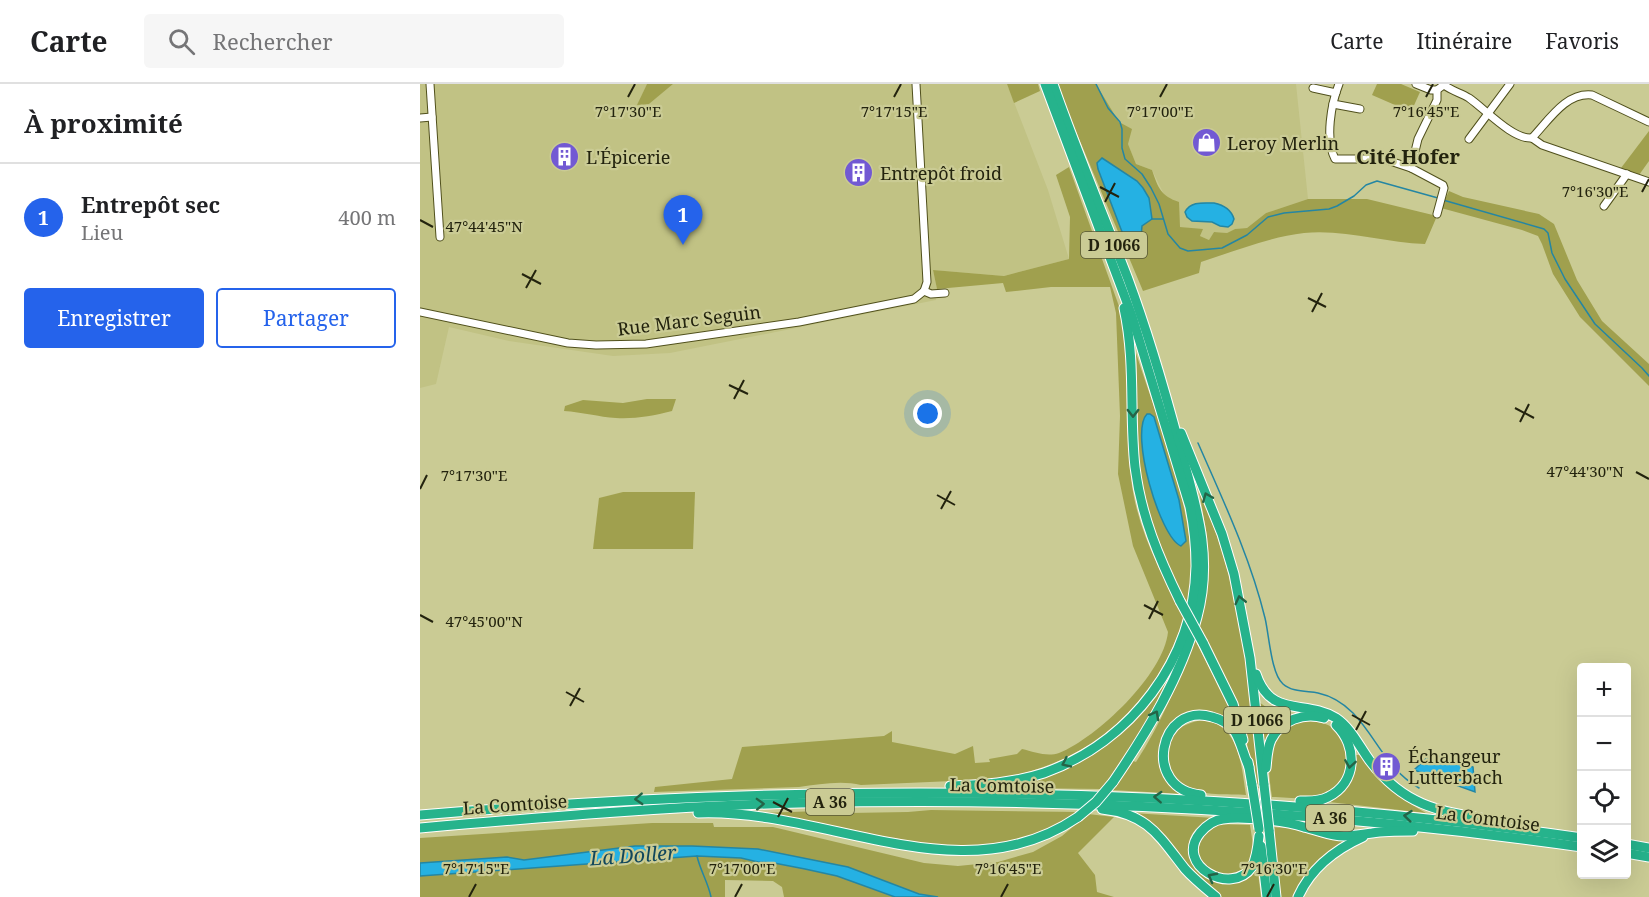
<!DOCTYPE html>
<html lang="fr">
<meta charset="utf-8">
<style>
:root{--surface:#fff;--page:#f6f6f6;--text:#202124;--muted:#757577;--line:#e0e0e0;--accent:#2563eb}
body{margin:0;font-family:"Noto Serif",serif;background:var(--page);color:var(--text)}
.controls{position:absolute;right:18px;bottom:18px;display:grid;overflow:hidden;border-radius:6px;box-shadow:0 6px 24px #0002}
.controls button{width:54px;height:54px;display:grid;place-items:center;padding:0;border:0;border-bottom:2px solid var(--line);background:var(--surface);color:var(--text);font:30px sans-serif}
.you{position:absolute;left:508px;top:330px;width:21px;height:21px;margin:-15px;border:4px solid #fff;border-radius:50%;background:#1a73e8;box-shadow:0 0 0 9px #1a73e833}
.badge{display:grid;place-items:center;width:39px;height:39px;border-radius:50%;background:var(--accent);color:#fff;font-size:20px;font-weight:700}
.pin{position:absolute;translate:-50% -50px;filter:drop-shadow(0 2px 3px #0008)}
.pin::after{content:'';position:absolute;top:32px;width:21px;height:18px;background:inherit;clip-path:polygon(0 0,100% 0,50% 100%)}
.list{margin:0;padding:0;list-style:none}
h2{display:flex;justify-content:space-between;align-items:center;height:78px;margin:0;padding:0 24px;font-size:26px}
h2 small{font-size:20px;font-weight:400;color:var(--muted)}
.list li{display:grid;grid-template-columns:39px 1fr auto;gap:18px;align-items:center;box-sizing:border-box;height:108px;padding:0 24px;border-top:2px solid var(--line)}
.list b{display:block;font-size:22px;white-space:nowrap}
.list p{margin:0;font-size:20px;white-space:nowrap;color:var(--muted)}
.list em{font-size:20px;font-style:normal;color:var(--muted)}
.actions{display:flex;gap:12px;padding:18px 24px}
.actions a{flex:1;padding:14px 0;border:2px solid var(--accent);border-radius:6px;text-align:center;font-size:21px;color:var(--accent)}
.actions .main{background:var(--accent);color:#fff}
.icon{flex:none;width:33px;height:33px;fill:none;stroke:currentColor;stroke-width:2;stroke-linecap:round;stroke-linejoin:round}
.map{position:relative;flex:none;width:1229px;height:813px;overflow:hidden}
header{display:flex;align-items:center;gap:36px;box-sizing:border-box;height:84px;padding:0 30px;background:var(--surface);border-bottom:2px solid var(--line)}
header strong{font-size:28px}
nav{display:flex;gap:33px;margin-inline-start:auto;font-size:21px}
.search{width:420px;height:54px;background:var(--page);display:flex;align-items:center;gap:15px;box-sizing:border-box;padding:0 21px;border-radius:6px;color:var(--muted);font-size:22px}
main{display:flex}
aside{flex:1;background:var(--surface)}
.map>svg:first-child{display:block}
.built{fill:#c1c284}
.green{fill:#a0a04e}
.water{fill:#25b1e3;stroke:#2486a3;stroke-width:1.5}
.lines{fill:none;stroke-linecap:round;stroke-linejoin:round}
.stream{stroke:#2486a3;stroke-width:1.5}
.minor-casing{stroke:#50501c;stroke-width:9}
.highway-casing{stroke:#fff;stroke-width:11}
.minor{stroke:#fff;stroke-width:7}
.highway{stroke:#26b38c;stroke-width:9}
.highway-bridge-casing{stroke:#fff;stroke-width:11;stroke-linecap:butt}
.highway-bridge{stroke:#26b38c;stroke-width:9}
.oneway{stroke:#246447}
.ticks{fill:none;stroke:#23230e;stroke-width:2}
.labels{text-anchor:middle;dominant-baseline:central;stroke-width:4.5;stroke-linejoin:round;paint-order:stroke}
.shield{fill:#cacb94;stroke:#555536;stroke-width:1.5}
.shield-label{font-size:16px;font-weight:bold;fill:#23230e}
.poi-label{font-size:18px;fill:#23230e;stroke:#cacb94;text-anchor:start}
.street-label{font-size:18px;fill:#23230e;stroke:#cacb94}
.neighbourhood-label{font-size:20px;font-weight:bold;fill:#23230e;stroke:#cacb94}
.water-label{font-size:20px;font-style:italic;fill:#11475c;stroke:#cacb94}
.ticks-label{font-size:15px;text-anchor:middle;fill:#23230e;stroke:#cacb94;stroke-width:4.5;stroke-linejoin:round;paint-order:stroke}
</style>
<header>
<strong>Carte</strong>
<div class="search"><svg class="icon" aria-label="search" viewBox="0 0 24 24"><circle cx="10" cy="10" r="6"/><path d="M15 15l6 6"/></svg>Rechercher</div>
<nav><a>Carte</a><a>Itinéraire</a><a>Favoris</a></nav>
</header>
<main>
<aside>
<h2>À proximité<small></small></h2>
<ul class="list">
<li><span class="badge">1</span><div><b>Entrepôt sec</b><p>Lieu</p></div><em>400 m</em></li>
</ul>
<div class="actions"><a class="main">Enregistrer</a><a>Partager</a></div>
</aside>
<div class="map">
<svg width="1229" height="813" viewBox="0 0 1229 813">
<rect width="100%" height="100%" fill="#cacb94"/>
<g class="built">
<polygon points="0,0 227,0 218,20 229,20 253,0 587,0 628,106 649,175 584,192 513,186 517,205 516,216 250,269 193,272 89,257 29,243 16,300 0,304"/>
<polygon points="676,0 876,0 888,115 846,129 827,144 815,145 807,149 794,148 789,156 780,152 782,146 760,143 732,86 716,80 699,38"/>
</g>
<g class="green">
<polygon points="227,0 253,0 229,20 217,21"/>
<polygon points="587,0 618,0 620,7 594,19"/>
<path d="M636,0H676L699,38L712,45L708,60L716,80L732,86C738,104 741,112 759,118L760,143L783,145L780,152L789,156L794,148L807,149L815,145L827,144L846,129L888,115H947L1017,132L1005,160C965,159 925,145 884,149C849,153 815,167 781,178L779,189L723,207Z"/>
<polygon points="957,0 981,0 1000,8 991,28 952,11"/>
<polygon points="1229,47 1229,77 1219,91 1201,84"/>
<path d="M649,83L700,225C702,239 706,252 707,266C711,308 706,351 711,394C717,447 741,488 764,534C734,624 672,678 578,695L441,701C422,696 399,700 379,703L234,708L235,703L312,695L322,663L464,652L472,647V658L535,670L553,662L555,679L570,678L569,675L597,670L602,665C614,668 627,673 639,669C677,654 744,590 748,548L713,462L698,390L700,332L696,229L690,203H631L586,208L583,199L517,205L513,186L584,192L649,175L650,133L636,91Z"/>
<polygon points="1029,107 1043,113 1119,130 1134,140 1157,196 1182,237 1229,280 1229,302 1160,233 1133,190 1122,160 1118,152 1102,146 1021,124"/>
<path d="M716,269C736,332 769,411 771,477C772,492 769,508 767,523C753,496 738,469 729,439C715,387 718,323 716,269Z"/>
<path d="M227,315H256L252,327C233,332 215,335 196,334C179,333 162,328 144,327L145,322L163,316L203,319Z"/>
<path d="M778,401C787,426 798,452 805,478C826,551 832,629 840,704H836L823,640L799,585L779,546L788,494L787,452Z"/>
<polygon points="203,408 275,408 273,465 173,465 179,414"/>
<path d="M775,556L808,621L815,645C809,641 803,634 797,631C767,616 731,653 740,682C744,695 754,702 764,710L691,706L713,677L716,678C741,640 758,598 775,556Z"/>
<path d="M756,578L724,643L682,705L584,704C671,684 710,654 756,578Z"/>
<path d="M839,618L850,626L870,631C855,640 850,652 844,669Z"/>
<path d="M782,636C820,640 821,681 826,711C808,710 783,712 766,703C747,692 740,664 757,647C764,640 773,638 782,636Z"/>
<path d="M881,637C890,637 899,637 908,641C937,656 932,700 903,712C889,717 867,713 852,713C847,680 844,651 881,637Z"/>
<path d="M936,671H940C960,698 977,713 1006,729L909,718C926,705 935,693 936,671Z"/>
<polygon points="428,726 429,729 488,728 511,726 659,728 611,758 586,767 549,772 517,769 339,729"/>
<path d="M711,729L795,734C791,736 786,737 782,740C742,768 807,813 837,780L841,813H801L779,795L751,760L735,742Z"/>
<polygon points="668,730 694,733 658,769 675,791 677,808 694,813 364,813 362,803 353,797 305,796 305,813 0,813 0,754 232,739 293,739 294,743 353,743 504,779 538,782 578,778 613,768 642,752"/>
<path d="M798,740L830,741C832,755 838,779 823,788C818,791 811,793 805,795L779,778C776,760 782,749 798,740Z"/>
<path d="M852,743C860,744 869,743 876,745C898,751 904,757 928,756C901,772 888,785 873,813H860Z"/>
</g>
<g class="water">
<polygon points="682,74 717,97 723,104 729,114 732,135 722,142 720,164 716,172 709,166 678,85 677,79"/>
<path d="M794,119C804,121 811,125 814,135L812,140L808,143L800,142L792,138L772,137L767,133L765,128C771,117 783,119 794,119Z"/>
<path d="M727,330H730L734,333L759,416L766,457L761,462C740,454 709,348 727,330Z"/>
<polygon points="1012,669 1053,683 1055,708 994,686"/>
<polygon points="215,762 272,762 338,765 428,783 499,810 518,813 475,813 417,792 385,785 354,779 338,778 321,774 277,772 0,792 0,779 87,773 104,776"/>
</g>
<g class="lines">
<g class="stream">
<polyline points="676,0 688,24 700,38 702,45 702,64 705,75 722,90 731,104 739,120 748,150 760,164 768,167 802,164 827,151 848,133 864,129 909,125 917,122 934,112 946,101 957,97 1018,114"/>
<polyline points="1023,116 1124,145 1128,149 1132,169 1145,195 1175,240 1222,284 1229,292"/>
<polyline points="732,135 743,135"/>
<path d="M778,359C803,416 830,473 845,534C849,550 851,590 863,600C872,608 886,607 898,609C912,612 923,619 933,629C957,654 967,686 999,704"/>
<path d="M277,772C280,786 288,798 291,813"/>
</g>
<defs>
<g id="minor">
<polyline points="10,0 20,153"/>
<path d="M919,0C911,20 905,55 915,75H964L991,84"/>
<polyline points="996,0 1011,6 1017,6"/>
<path d="M1024,1C1032,7 1041,9 1049,14C1065,25 1093,56 1112,54L1122,61L1229,98"/>
<polyline points="893,4 916,9"/>
<polyline points="913,20 940,25"/>
<polyline points="0,34 12,33"/>
<path d="M1112,54C1129,36 1146,8 1172,11L1229,38"/>
<polyline points="1049,55 1090,0"/>
<polyline points="1184,122 1207,90"/>
<polyline points="1017,130 1024,104 1023,101 991,84 998,55 1017,16 1017,6 1025,0"/>
<polyline points="504,207 511,210 525,209"/>
<polyline points="0,228 148,259 176,261 226,260 379,238 494,215 504,207 507,198 496,0"/>
</g>
<g id="highway">
<path d="M633,0C656,66 683,130 708,195C728,249 744,304 759,360C775,419 794,471 777,533C761,593 727,648 693,698"/>
<path d="M704,224C716,279 709,329 715,383C721,432 739,474 760,517"/>
<polyline points="761,349 802,450 814,490 830,574 844,701"/>
<polyline points="783,559 813,620 823,656"/>
<path d="M836,590C851,635 885,615 916,634C931,644 939,662 950,677C984,722 1018,727 1071,736"/>
<polyline points="828,678 832,701"/>
<path d="M846,684C847,675 847,665 851,656C861,636 884,628 904,634"/>
<path d="M530,702C561,701 594,699 624,689C711,658 774,576 776,482C776,462 774,443 770,423L712,232L625,0"/>
<path d="M781,711C721,705 739,617 792,633C801,635 810,641 815,648C821,658 824,672 829,683"/>
<path d="M880,717C889,717 899,718 908,713C937,699 938,662 916,641"/>
<path d="M682,725C728,730 739,752 765,785C774,795 785,804 796,813"/>
<path d="M278,729C407,724 541,813 658,733"/>
<path d="M0,731C387,698 776,699 1162,754"/>
<path d="M0,744C126,733 253,722 380,719C641,713 902,726 1162,763"/>
<polyline points="849,746 856,813"/>
<path d="M839,752C838,762 837,773 832,783C811,813 754,781 780,749C786,742 793,736 803,735C823,732 865,737 884,743C898,746 910,752 924,752C933,752 943,750 952,749C965,747 979,747 993,747"/>
<polyline points="1206,760 1229,764"/>
<polyline points="841,762 847,813"/>
<polyline points="1206,769 1229,773"/>
<path d="M878,813C891,784 914,766 943,753"/>
</g>
</defs>
<use href="#minor" class="minor-casing"/>
<use href="#highway" class="highway-casing"/>
<use href="#minor" class="minor"/>
<use href="#highway" class="highway"/>
<defs>
<g id="highway-bridge">
<polyline points="760,517 783,559"/>
<polyline points="832,701 839,745"/>
<polyline points="844,701 849,746"/>
<polyline points="658,733 676,718 693,698"/>
</g>
</defs>
<use href="#highway-bridge" class="highway-bridge-casing"/>
<use href="#highway-bridge" class="highway-bridge"/>
</g>
<defs><path id="oneway-chevron" d="M-2-3.5L2.5 0L-2 3.5" fill="none" stroke-width="1.6" stroke-linecap="round" stroke-linejoin="round" transform="scale(1.5)"/></defs>
<g class="oneway">
<use href="#oneway-chevron" transform="translate(713 329) rotate(90)"/>
<use href="#oneway-chevron" transform="translate(787 413) rotate(-112)"/>
<use href="#oneway-chevron" transform="translate(820 516) rotate(-103)"/>
<use href="#oneway-chevron" transform="translate(735 631) rotate(-61)"/>
<use href="#oneway-chevron" transform="translate(646 679) rotate(155)"/>
<use href="#oneway-chevron" transform="translate(930 680) rotate(99)"/>
<use href="#oneway-chevron" transform="translate(738 713) rotate(-177)"/>
<use href="#oneway-chevron" transform="translate(219 715) rotate(177)"/>
<use href="#oneway-chevron" transform="translate(340 720) rotate(-2)"/>
<use href="#oneway-chevron" transform="translate(988 732) rotate(-174)"/>
<use href="#oneway-chevron" transform="translate(792 793) rotate(-152)"/>
</g>
<path class="ticks" d="M208,13L215,0M474,13L481,0M740,13L747,0M1006,13L1013,0M680,103L699,113M1222,108L1229,95M685,118L695,99M0,136L13,143M102,190L121,200M106,204L116,186M888,214L906,223M892,228L902,209M309,301L328,310M314,315L324,296M1095,324L1114,334M1100,338L1109,320M1216,388L1229,395M0,405L7,391M517,411L535,421M521,425L531,407M724,521L743,531M0,531L13,538M729,535L738,517M146,608L164,618M150,622L160,604M932,631L950,641M936,646L946,627M353,718L372,728M358,733L368,714M49,813L56,800M315,813L322,800M581,813L588,800M847,813L854,800"/>
<defs>
<symbol id="shop-disc" viewBox="-11 -11 22 22"><circle r="9.5" fill="#7259d3" stroke="#cacb94"/><path d="M-5-2.5h2.3a2.7 3.5 0 0 1 5.4 0H5L5.5 6h-11ZM-1.5-2.5h3a1.5 2.3 0 0 0-3 0Z" fill="#fff"/></symbol>
<symbol id="building-disc" viewBox="-11 -11 22 22"><circle r="9.5" fill="#7259d3" stroke="#cacb94"/><path d="M-4-6H4V6H1V3H-1V6H-4ZM-2.5-4.3h1.7v1.8h-1.7ZM.8-4.3h1.7v1.8H.8ZM-2.5-1h1.7V.8h-1.7ZM.8-1h1.7V.8H.8Z" fill="#fff"/></symbol>
</defs>
<g fill-rule="evenodd">
<use href="#shop-disc" x="770" y="42" width="33" height="33"/>
<use href="#building-disc" x="128" y="56" width="33" height="33"/>
<use href="#building-disc" x="422" y="72" width="33" height="33"/>
<use href="#building-disc" x="950" y="666" width="33" height="33"/>
</g>
<g class="labels">
<g class="shield">
<rect x="661" y="148" width="66" height="26" rx="4.5"/>
<rect x="804" y="623" width="66" height="26" rx="4.5"/>
<rect x="386" y="705" width="48" height="26" rx="4.5"/>
<rect x="886" y="721" width="48" height="26" rx="4.5"/>
</g>
<g class="shield-label">
<text x="694" y="161">D 1066</text>
<text x="837" y="636">D 1066</text>
<text x="410" y="718">A 36</text>
<text x="910" y="734">A 36</text>
</g>
<g class="poi-label">
<text x="807" y="59">Leroy Merlin</text>
<text x="166" y="73">L'Épicerie</text>
<text x="460" y="89">Entrepôt froid</text>
<text x="988" y="672">Échangeur<tspan x="988" dy="21">Lutterbach</tspan></text>
</g>
<g class="street-label">
<text transform="translate(269 236) rotate(-7)">Rue Marc Seguin</text>
<text transform="translate(582 701) rotate(1)">La Comtoise</text>
<text transform="translate(95 720) rotate(-4)">La Comtoise</text>
<text transform="translate(1068 734) rotate(7)">La Comtoise</text>
</g>
<g class="neighbourhood-label">
<text x="988" y="72">Cité Hofer</text>
</g>
<g class="water-label">
<text transform="translate(213 771) rotate(-4)">La Doller</text>
</g>
</g>
<g class="ticks-label">
<text x="208" y="33">7°17'30"E</text>
<text x="474" y="33">7°17'15"E</text>
<text x="740" y="33">7°17'00"E</text>
<text x="1006" y="33">7°16'45"E</text>
<text x="1175" y="113">7°16'30"E</text>
<text x="64" y="148">47°44'45"N</text>
<text x="1165" y="393">47°44'30"N</text>
<text x="54" y="397">7°17'30"E</text>
<text x="64" y="543">47°45'00"N</text>
<text x="56" y="790">7°17'15"E</text>
<text x="322" y="790">7°17'00"E</text>
<text x="588" y="790">7°16'45"E</text>
<text x="854" y="790">7°16'30"E</text>
</g>
</svg>
<div class="controls">
<button>+</button>
<button>−</button>
<button><svg class="icon" aria-label="locate" viewBox="0 0 24 24"><circle cx="12" cy="12" r="6"/><path d="M12 2v4M12 18v4M2 12h4M18 12h4"/></svg></button>
<button><svg class="icon" aria-label="layers" viewBox="0 0 24 24"><path d="M12 4l9 5-9 5-9-5zM3 14l9 5 9-5"/></svg></button>
</div>
<div class="you"></div>
<div class="pin badge" style="left:263px;top:161px">1</div>
</div>
</main>
